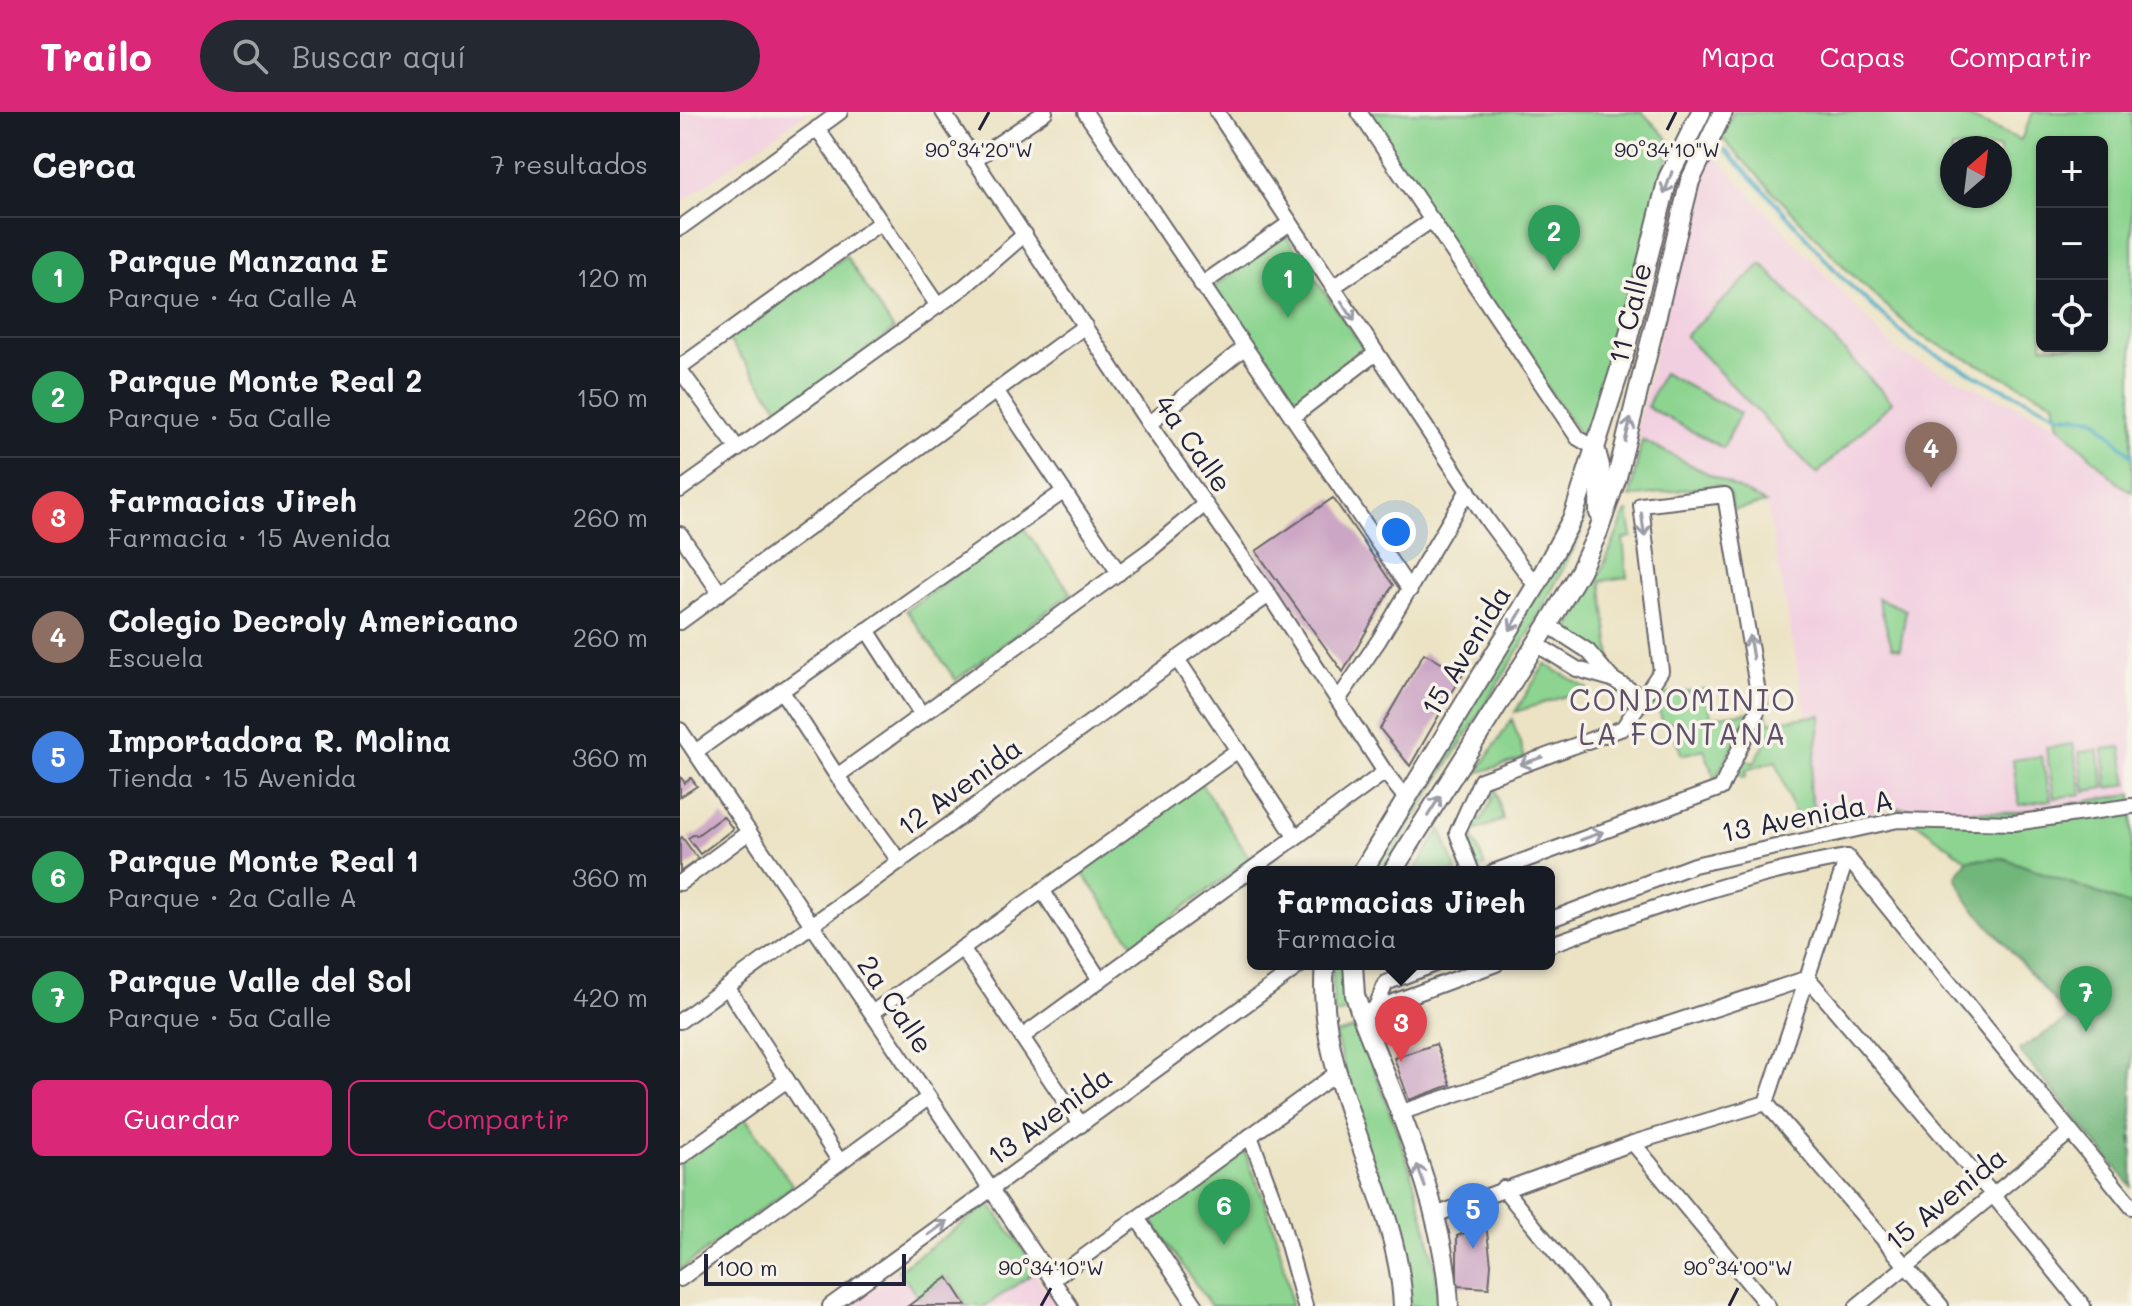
<!DOCTYPE html>
<html lang="es">
<meta charset="utf-8">
<style>
:root{--surface:#171b24;--page:#242831;--text:#f1f3f6;--muted:#9ea1a6;--line:#363941;--accent:#db2777}
body{margin:0;font-family:Mali,sans-serif;background:var(--page);color:var(--text)}
.controls{position:absolute;right:24px;top:24px;display:grid;overflow:hidden;border-radius:12px;box-shadow:0 2px 6px #0004}
.controls button{width:72px;height:72px;display:grid;place-items:center;padding:0;border:0;border-bottom:2px solid var(--line);background:var(--surface);color:var(--text);font:40px sans-serif}
.compass{position:absolute;left:1260px;top:24px;width:72px;height:72px;border-radius:50%;background:var(--surface);box-shadow:0 2px 6px #0004;rotate:28deg}
.scale{position:absolute;left:24px;bottom:20px;width:202px;box-sizing:border-box;padding-left:8px;border:4px solid #22223b;border-top:0;font-size:22px;line-height:28px;white-space:nowrap;color:#22223b;-webkit-text-stroke:6px #f7f3e8;paint-order:stroke}
.you{position:absolute;left:716px;top:420px;width:28px;height:28px;margin:-20px;border:6px solid #fff;border-radius:50%;background:#1a73e8;box-shadow:0 0 0 12px #1a73e833}
.badge{display:grid;place-items:center;width:52px;height:52px;border-radius:50%;background:var(--accent);color:#fff;font-size:26px;font-weight:700}
.pin{position:absolute;translate:-50% -66px;filter:drop-shadow(0 2px 4px #0008)}
.pin::after{content:'';position:absolute;top:42px;width:28px;height:24px;background:inherit;clip-path:polygon(0 0,100% 0,50% 100%)}
.popup{position:absolute;left:567px;top:754px;width:308px;height:104px;box-sizing:border-box;display:grid;place-content:center;border-radius:12px;background:var(--surface);filter:drop-shadow(0 2px 6px #0005);font-size:26px;white-space:nowrap;color:var(--muted)}
.popup b{font-size:30px;color:var(--text)}
.popup::after{content:'';position:absolute;left:50%;top:100%;margin-left:-16px;border:16px solid transparent;border-top-color:var(--surface)}
.list{margin:0;padding:0;list-style:none}
h2{display:flex;justify-content:space-between;align-items:center;height:104px;margin:0;padding:0 32px;font-size:34px}
h2 small{font-size:26px;font-weight:400;color:var(--muted)}
.list li{display:grid;grid-template-columns:52px 1fr auto;gap:24px;align-items:center;box-sizing:border-box;height:120px;padding:0 32px;border-top:2px solid var(--line)}
.list b{display:block;font-size:30px;white-space:nowrap}
.list p{margin:0;font-size:26px;white-space:nowrap;color:var(--muted)}
.list em{font-size:26px;font-style:normal;color:var(--muted)}
.actions{display:flex;gap:16px;padding:24px 32px}
.actions a{flex:1;padding:18px 0;border:2px solid var(--accent);border-radius:12px;text-align:center;font-size:28px;color:var(--accent)}
.actions .main{background:var(--accent);color:#fff}
.icon{flex:none;width:44px;height:44px;fill:none;stroke:currentColor;stroke-width:2;stroke-linecap:round;stroke-linejoin:round}
.map{position:relative;flex:none;width:1452px;height:1194px;overflow:hidden}
header{display:flex;align-items:center;gap:48px;box-sizing:border-box;height:112px;padding:0 40px;background:var(--accent);color:#fff}
header strong{font-size:38px}
nav{display:flex;gap:44px;margin-inline-start:auto;font-size:28px}
.search{width:560px;height:72px;background:var(--page);display:flex;align-items:center;gap:20px;box-sizing:border-box;padding:0 28px;border-radius:44px;color:var(--muted);font-size:30px}
main{display:flex}
aside{flex:1;background:var(--surface)}
.map>svg:first-child{display:block}
.built{fill:#f2cfe0}
.green{fill:#8cd490;stroke:#577b66;stroke-width:2;fill-rule:evenodd}
.forest{fill:#71b67a;stroke:#4a6c5a;stroke-width:2}
.lines{fill:none;stroke-linecap:round;stroke-linejoin:round}
.stream{stroke:#43a7c3;stroke-width:4}
.building{fill:#cca6c5}
.minor-casing{stroke:#69666b;stroke-width:18}
.major-casing{stroke:#69666b;stroke-width:22}
.minor{stroke:#fff;stroke-width:14}
.major{stroke:#fff;stroke-width:18}
.oneway{stroke:#9c9ca7}
.ticks{fill:none;stroke:#22223b;stroke-width:3}
.labels{text-anchor:middle;dominant-baseline:central;stroke-width:7;stroke-linejoin:round;paint-order:stroke}
.street-label{font-size:28px;fill:#22223b;stroke:#f7f3e8}
.neighbourhood-label{font-size:30px;letter-spacing:2px;fill:#5e506b;stroke:#f7f3e8}
.ticks-label{font-size:20px;text-anchor:middle;fill:#22223b;stroke:#f7f3e8;stroke-width:7;stroke-linejoin:round;paint-order:stroke}
</style>
<header>
<strong>Trailo</strong>
<div class="search"><svg class="icon" aria-label="search" viewBox="0 0 24 24"><circle cx="10" cy="10" r="6"/><path d="M15 15l6 6"/></svg>Buscar aquí</div>
<nav><a>Mapa</a><a>Capas</a><a>Compartir</a></nav>
</header>
<main>
<aside>
<h2>Cerca<small>7 resultados</small></h2>
<ul class="list">
<li><span class="badge" style="background:#2e9e5b">1</span><div><b>Parque Manzana E</b><p>Parque · 4a Calle A</p></div><em>120 m</em></li>
<li><span class="badge" style="background:#2e9e5b">2</span><div><b>Parque Monte Real 2</b><p>Parque · 5a Calle</p></div><em>150 m</em></li>
<li><span class="badge" style="background:#e0444e">3</span><div><b>Farmacias Jireh</b><p>Farmacia · 15 Avenida</p></div><em>260 m</em></li>
<li><span class="badge" style="background:#8d6e63">4</span><div><b>Colegio Decroly Americano</b><p>Escuela</p></div><em>260 m</em></li>
<li><span class="badge" style="background:#3f7fe0">5</span><div><b>Importadora R. Molina</b><p>Tienda · 15 Avenida</p></div><em>360 m</em></li>
<li><span class="badge" style="background:#2e9e5b">6</span><div><b>Parque Monte Real 1</b><p>Parque · 2a Calle A</p></div><em>360 m</em></li>
<li><span class="badge" style="background:#2e9e5b">7</span><div><b>Parque Valle del Sol</b><p>Parque · 5a Calle</p></div><em>420 m</em></li>
</ul>
<div class="actions"><a class="main">Guardar</a><a>Compartir</a></div>
</aside>
<div class="map">
<svg width="1452" height="1194" viewBox="0 0 1452 1194">
<rect width="100%" height="100%" fill="#f7f3e8"/>
<filter id="ink" filterUnits="userSpaceOnUse"><feTurbulence type="fractalNoise" baseFrequency=".0125" numOctaves="2"/><feDisplacementMap in="SourceGraphic" scale="16" xChannelSelector="R" yChannelSelector="G"/><feConvolveMatrix kernelMatrix="1 2 1 2 8 2 1 2 1" color-interpolation-filters="sRGB"/></filter>
<filter id="wash" filterUnits="userSpaceOnUse"><feTurbulence type="fractalNoise" baseFrequency=".006" numOctaves="4" result="noise"/><feDisplacementMap in="SourceGraphic" scale="32" xChannelSelector="R" yChannelSelector="G"/><feGaussianBlur stdDeviation="1.8" result="paint"/><feColorMatrix in="noise" values="0 0 0 0 0 0 0 0 0 0 0 0 0 0 0 0 0 1.4 0 .05"/><feComposite in="paint" operator="in"/></filter>
<g filter="url(#wash)">
<rect width="100%" height="100%" fill="#ece3c4"/>
<g class="built">
<polygon points="0,0 127,0 0,91"/>
<polygon points="1034,43 1217,240 1379,313 1439,372 1452,380 1452,682 1332,701 1216,696 1137,711 1129,677 1142,603 1127,605 1086,391 955,324 1015,73"/>
<polygon points="310,1092 376,1194 170,1194"/>
</g>
<g class="green">
<polygon points="680,0 962,0 993,32 981,64 938,253 907,334"/>
<path d="M1053,0H1276L1341,28L1353,0H1452V380L1439,372L1379,313L1374,290L1237,222L1168,159L1042,26ZM1362,30H1422V234H1362ZM1272,36H1320V84H1272Z"/>
<polygon points="606,124 683,236 613,292 532,176"/>
<polygon points="166,144 214,218 102,300 48,227"/>
<polygon points="1082,152 1212,290 1137,362 1005,224"/>
<polygon points="983,261 1060,301 1043,336 967,295"/>
<polygon points="962,328 1086,391 1054,398 1049,381 1037,373 950,385"/>
<polygon points="907,373 906,404 896,432 850,520 702,760 690,760"/>
<polygon points="946,400 948,400 952,425 943,427 947,465 921,469 933,560 884,526 920,462"/>
<polygon points="343,415 391,481 276,568 226,498"/>
<polygon points="1198,486 1226,498 1220,537 1212,535"/>
<polygon points="865,552 908,577 835,600"/>
<polygon points="1026,577 1031,605 1070,600 1035,668 1024,637 1002,643 989,610 983,611 979,599 958,606 971,584"/>
<polygon points="1085,601 1090,610 1142,603 1129,677 1137,711 1119,715 1096,649 1066,658 1066,665 1062,666 1056,654 1061,646 1074,651 1091,621 1078,615"/>
<polygon points="832,607 845,646 797,661"/>
<polygon points="1393,632 1402,682 1374,686 1366,636"/>
<polygon points="1441,635 1448,672 1428,676 1423,637"/>
<polygon points="1418,638 1425,676 1405,679 1399,640"/>
<polygon points="1361,644 1371,688 1339,693 1333,648"/>
<polygon points="521,671 570,747 454,833 401,759"/>
<polygon points="814,671 823,708 791,720 805,754 797,756 783,718 790,707 801,709 813,686 804,681 806,672"/>
<polygon points="1452,682 1452,794 1323,746 1287,748 1216,696 1332,701"/>
<polygon points="761,717 777,760 734,760"/>
<polygon points="652,852 664,852 665,880 669,898 654,903"/>
<path d="M678,916C713,1006 750,1097 760,1194H730L655,922Z"/>
<polygon points="64,1004 113,1074 0,1158 0,1051"/>
<path d="M564,1038C585,1089 605,1139 611,1194H531L470,1106Z"/>
<polygon points="310,1092 358,1158 305,1194 284,1194 286,1192 268,1166 239,1186 218,1158"/>
</g>
<polygon class="forest" points="1323,746 1452,794 1452,1075 1339,938 1389,906 1287,788 1276,765 1287,748"/>
<g class="lines">
<polyline class="stream" points="1045,38 1098,93 1161,165 1232,230 1299,265 1380,303 1415,306 1452,344"/>
</g>
<g id="blocks">
<g class="building">
<polygon points="653,386 713,473 663,560 576,439"/>
<polygon points="744,541 782,563 730,654 700,617"/>
<polygon points="0,664 5,671 11,666 17,674 0,685"/>
<polygon points="43,704 53,717 20,742 8,726 15,722 16,724"/>
<polygon points="2,725 18,747 0,760 0,727"/>
<polygon points="756,932 771,973 729,988 714,946"/>
<polygon points="806,1112 811,1152 809,1176 777,1174 777,1124"/>
<polygon points="268,1165 286,1193 284,1194 228,1194"/>
</g>
</g>
</g>
<g filter="url(#ink)">
<use href="#blocks" fill-opacity="0" stroke="#69666b" stroke-width="2"/>
<g class="lines">
<defs>
<g id="minor">
<polyline points="263,0 469,312 589,483 705,660 727,688"/>
<polyline points="405,0 730,478"/>
<polyline points="537,0 808,409 856,474"/>
<polyline points="679,0 898,326 915,336"/>
<polyline points="137,16 258,194"/>
<polyline points="294,48 365,0"/>
<polyline points="0,116 160,0"/>
<polyline points="521,173 610,111"/>
<polyline points="653,175 752,108"/>
<polyline points="0,255 201,110"/>
<polyline points="0,258 58,337"/>
<polyline points="317,280 439,461"/>
<polyline points="612,305 696,241"/>
<polyline points="469,312 564,236"/>
<polyline points="0,378 284,175 345,122"/>
<polyline points="0,422 40,481"/>
<polyline points="0,510 405,214"/>
<polyline points="868,513 908,539 932,567"/>
<polyline points="187,518 242,603"/>
<polyline points="856,532 897,557 932,567 962,585"/>
<polyline points="497,547 615,724"/>
<polyline points="101,578 157,664 220,750"/>
<polyline points="658,588 699,528 788,378"/>
<polyline points="0,618 390,1194"/>
<polyline points="15,640 383,380"/>
<polyline points="157,664 470,438 525,392"/>
<polyline points="1167,745 1452,1095"/>
<polyline points="792,760 777,721 801,668 943,616 981,559 961,393 1045,383 1080,593 1041,676 813,760"/>
<polyline points="0,771 69,720"/>
<polyline points="362,778 420,868"/>
<polyline points="869,808 1014,753 1218,708 1334,711 1452,694"/>
<path d="M869,833C967,798 1065,762 1167,745"/>
<polyline points="282,836 401,1013"/>
<polyline points="47,875 160,1050"/>
<polyline points="695,897 706,871 755,852"/>
<polyline points="192,901 558,638"/>
<polyline points="681,902 816,852"/>
<polyline points="0,909 497,547 589,483"/>
<polyline points="342,925 705,660"/>
<polyline points="1086,991 1261,1194"/>
<polyline points="1086,991 1167,745"/>
<polyline points="719,1001 1128,866 1313,1083 1403,1194"/>
<polyline points="570,1024 600,1104 625,1194"/>
<polyline points="953,1031 1088,1194"/>
<polyline points="0,1045 107,968"/>
<polyline points="823,1076 919,1194"/>
<polyline points="755,1103 953,1031 1086,991"/>
<polyline points="457,1106 516,1194"/>
<polyline points="0,1167 248,986"/>
<polyline points="372,1168 657,961"/>
<polyline points="150,1194 619,854"/>
<polyline points="1177,1194 1389,1021"/>
</g>
<g id="major">
<polyline points="916,339 920,354 919,401"/>
<polyline points="682,760 856,474 893,405 941,254 988,66 1021,0"/>
<polyline points="712,760 868,513 900,459 918,420 937,365 1010,69 1043,0"/>
<path d="M645,852C634,971 718,1079 723,1194"/>
<path d="M673,852L675,883L681,902C717,995 765,1094 769,1194"/>
</g>
</defs>
<use href="#minor" class="minor-casing"/>
<use href="#major" class="major-casing"/>
<use href="#minor" class="minor"/>
<use href="#major" class="major"/>
</g>
<defs><path id="oneway-shaft" d="M-6 0H5M1.5-3L5.5 0L1.5 3" fill="none" stroke-width="1.6" stroke-linecap="round" stroke-linejoin="round" transform="scale(2)"/></defs>
<g class="oneway">
<use href="#oneway-shaft" transform="translate(988 71) rotate(109)"/>
<use href="#oneway-shaft" transform="translate(668 199) rotate(56)"/>
<use href="#oneway-shaft" transform="translate(948 318) rotate(-76)"/>
<use href="#oneway-shaft" transform="translate(963 413) rotate(82)"/>
<use href="#oneway-shaft" transform="translate(836 508) rotate(121)"/>
<use href="#oneway-shaft" transform="translate(1071 535) rotate(-99)"/>
<use href="#oneway-shaft" transform="translate(851 649) rotate(161)"/>
<use href="#oneway-shaft" transform="translate(754 694) rotate(-58)"/>
<use href="#oneway-shaft" transform="translate(912 724) rotate(-20)"/>
<use href="#oneway-shaft" transform="translate(741 1064) rotate(-110)"/>
<use href="#oneway-shaft" transform="translate(258 1116) rotate(-36)"/>
</g>
</g>
<path class="ticks" d="M299,18L309,0M987,18L996,0M361,1194L371,1176M1049,1194L1058,1176"/>
<g class="labels">
<g class="street-label">
<text transform="translate(949 201) rotate(-76)">11 Calle</text>
<text transform="translate(514 331) rotate(55)">4a Calle</text>
<text transform="translate(785 538) rotate(-59)">15 Avenida</text>
<text transform="translate(279 674) rotate(-36)">12 Avenida</text>
<text transform="translate(1127 703) rotate(-11)">13 Avenida A</text>
<text transform="translate(216 892) rotate(56)">2a Calle</text>
<text transform="translate(369 1003) rotate(-36)">13 Avenida</text>
<text transform="translate(1265 1086) rotate(-39)">15 Avenida</text>
</g>
<g class="neighbourhood-label">
<text x="1003" y="587">CONDOMINIO<tspan x="1003" dy="34">LA FONTANA</tspan></text>
</g>
</g>
<g class="ticks-label">
<text x="299" y="45">90°34'20"W</text>
<text x="987" y="45">90°34'10"W</text>
<text x="371" y="1163">90°34'10"W</text>
<text x="1058" y="1163">90°34'00"W</text>
</g>
</svg>
<div class="controls">
<button>+</button>
<button>−</button>
<button><svg class="icon" aria-label="locate" viewBox="0 0 24 24"><circle cx="12" cy="12" r="6"/><path d="M12 2v4M12 18v4M2 12h4M18 12h4"/></svg></button>
</div>
<svg class="compass" viewBox="-18 -18 36 36"><path d="M0-13l5 13h-10z" fill="#e53935"/><path d="M0 13l5-13h-10z" fill="#9ea1a6"/></svg>
<div class="scale">100 m</div>
<div class="you"></div>
<div class="pin badge" style="left:608px;top:206px;background:#2e9e5b">1</div>
<div class="pin badge" style="left:874px;top:159px;background:#2e9e5b">2</div>
<div class="pin badge" style="left:721px;top:950px;background:#e0444e">3</div>
<div class="popup"><b>Farmacias Jireh</b>Farmacia</div>
<div class="pin badge" style="left:1251px;top:376px;background:#8d6e63">4</div>
<div class="pin badge" style="left:793px;top:1137px;background:#3f7fe0">5</div>
<div class="pin badge" style="left:544px;top:1133px;background:#2e9e5b">6</div>
<div class="pin badge" style="left:1406px;top:920px;background:#2e9e5b">7</div>
</div>
</main>
